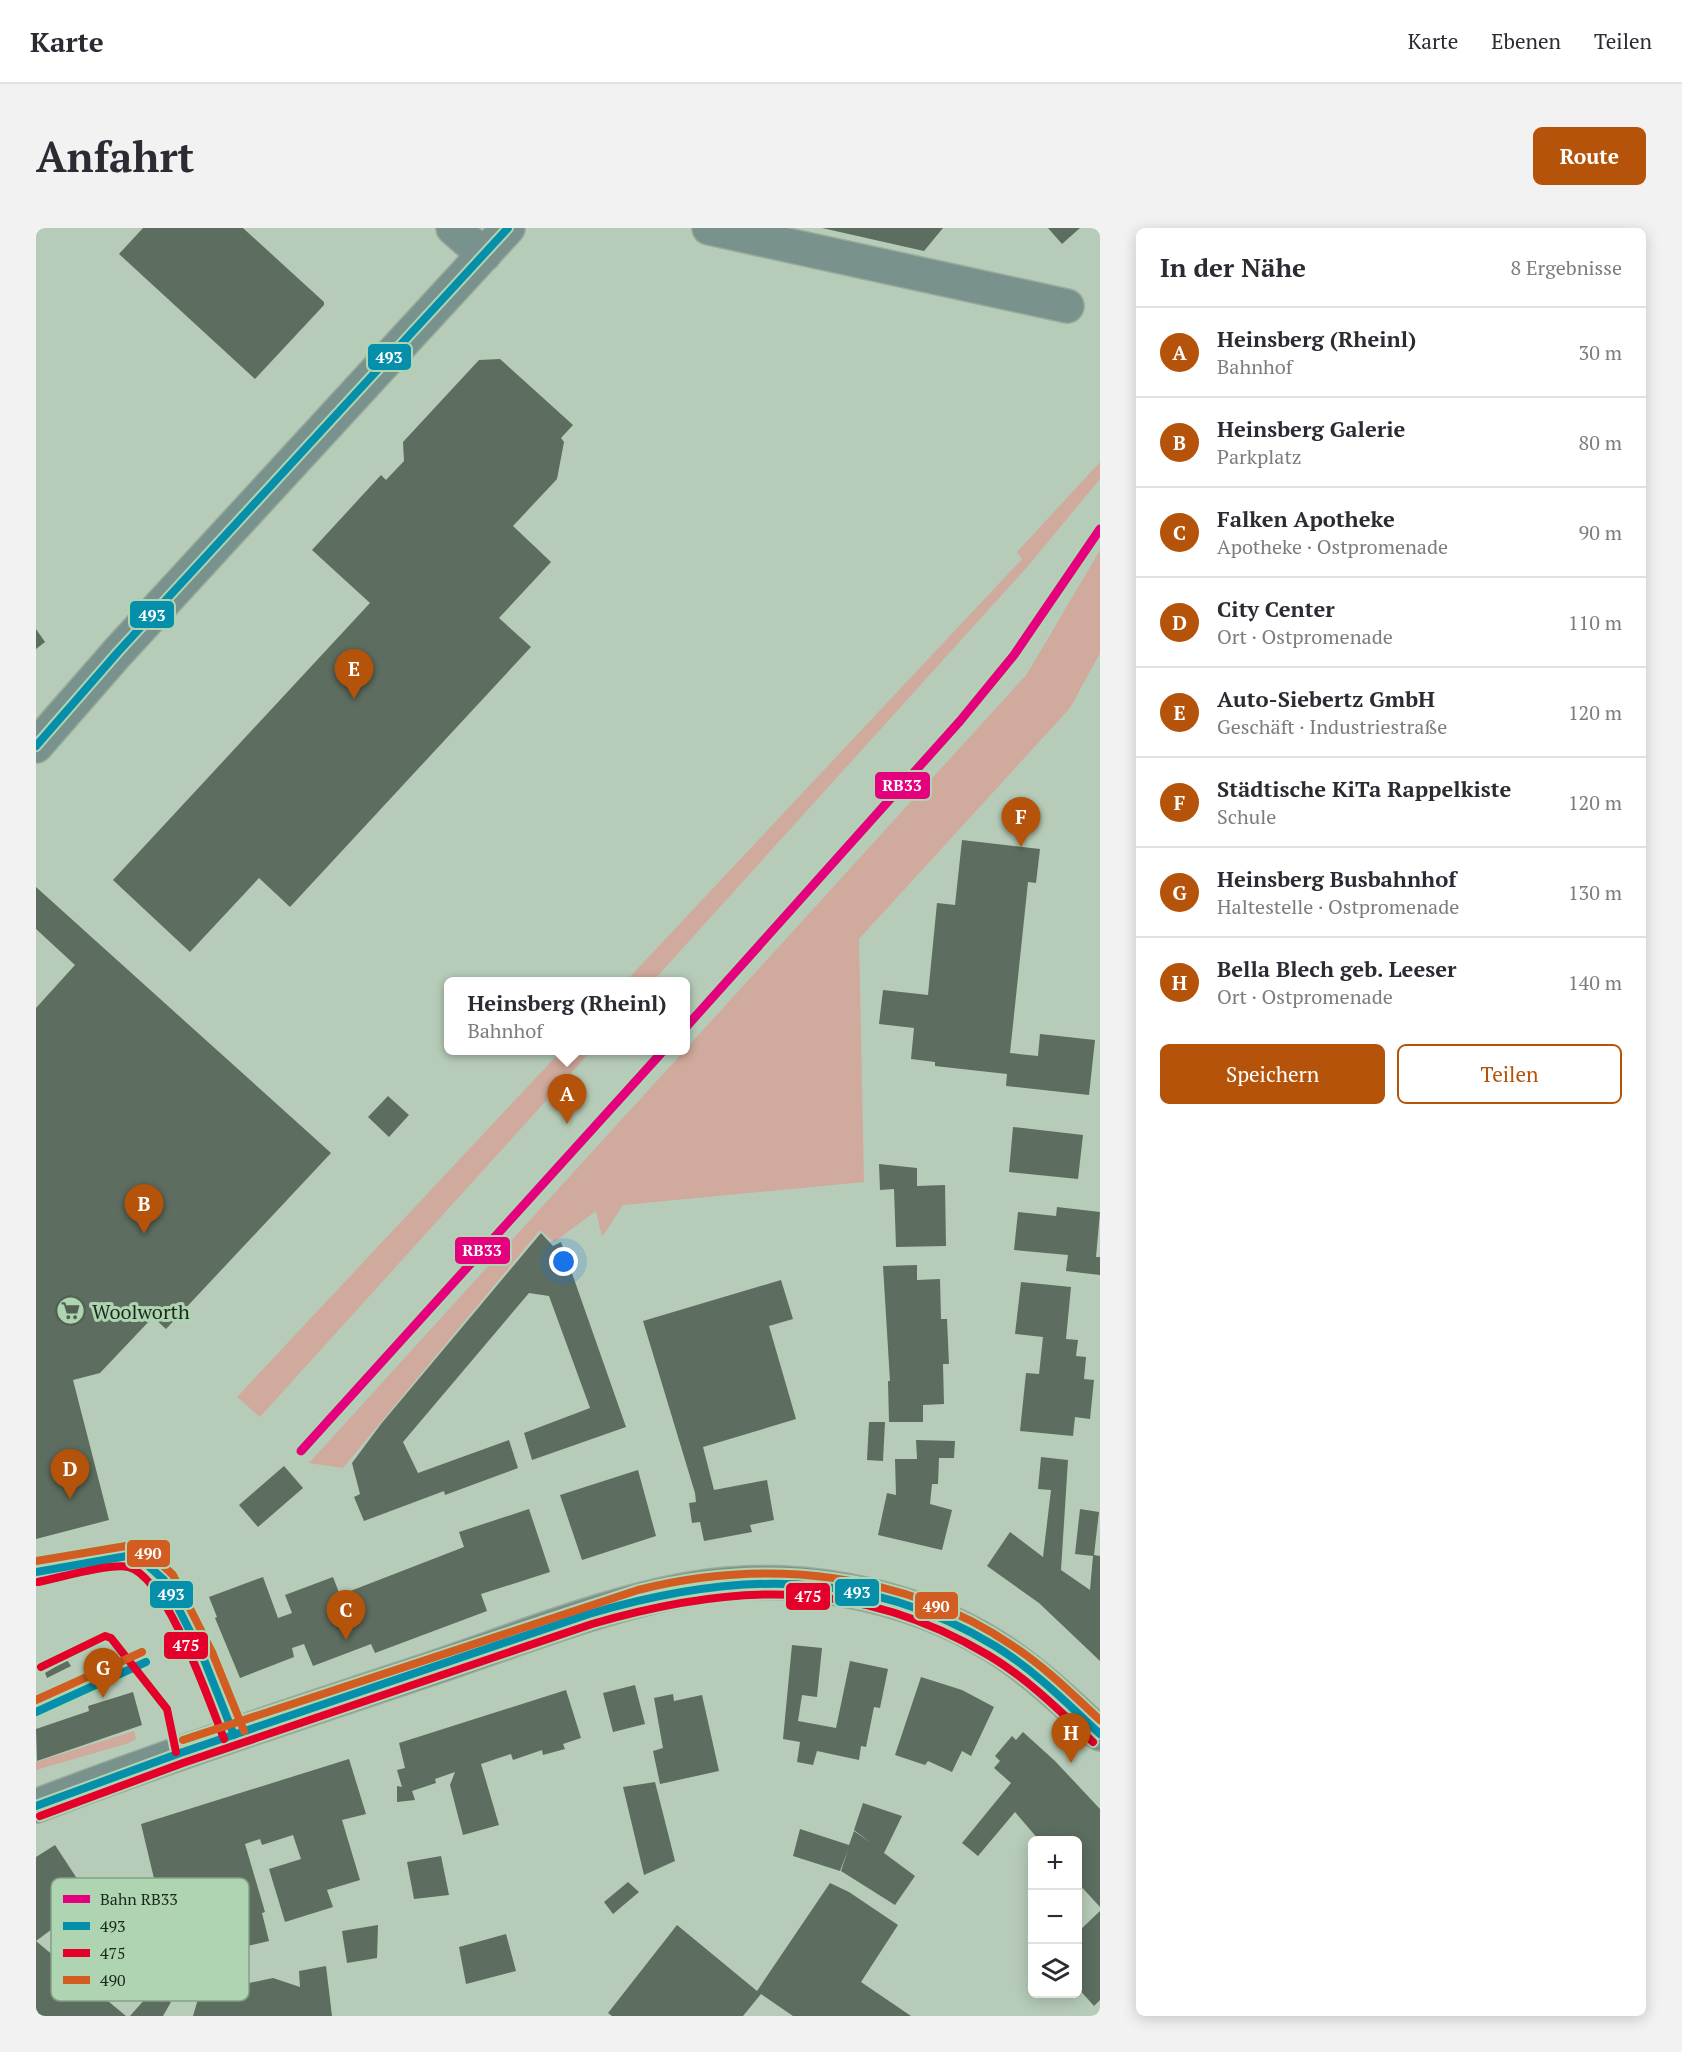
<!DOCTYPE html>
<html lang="de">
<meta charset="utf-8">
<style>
:root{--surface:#fff;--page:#f2f2f3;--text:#2b2b33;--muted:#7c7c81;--line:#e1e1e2;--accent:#b45309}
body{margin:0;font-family:"PT Serif",serif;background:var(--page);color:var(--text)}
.controls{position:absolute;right:18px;bottom:18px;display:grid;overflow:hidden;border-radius:9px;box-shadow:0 3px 15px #0003}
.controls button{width:54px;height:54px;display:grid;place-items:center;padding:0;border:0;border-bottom:2px solid var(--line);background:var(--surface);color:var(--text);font:30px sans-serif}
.you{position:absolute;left:528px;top:1034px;width:21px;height:21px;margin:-15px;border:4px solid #fff;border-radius:50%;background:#1a73e8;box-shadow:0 0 0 9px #1a73e833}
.badge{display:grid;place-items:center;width:39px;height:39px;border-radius:50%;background:var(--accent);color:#fff;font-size:20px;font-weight:700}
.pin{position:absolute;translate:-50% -50px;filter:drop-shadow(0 2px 3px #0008)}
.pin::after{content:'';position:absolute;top:32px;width:21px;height:18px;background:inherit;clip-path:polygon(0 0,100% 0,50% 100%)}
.popup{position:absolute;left:408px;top:749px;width:246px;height:78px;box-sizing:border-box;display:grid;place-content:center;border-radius:9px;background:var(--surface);filter:drop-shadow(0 2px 4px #0005);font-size:20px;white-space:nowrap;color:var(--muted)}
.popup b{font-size:22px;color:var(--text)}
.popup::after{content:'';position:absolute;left:50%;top:100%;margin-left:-12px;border:12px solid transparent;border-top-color:var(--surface)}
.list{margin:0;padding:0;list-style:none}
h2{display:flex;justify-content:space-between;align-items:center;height:78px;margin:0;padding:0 24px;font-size:26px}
h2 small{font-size:20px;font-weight:400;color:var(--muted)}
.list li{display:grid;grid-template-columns:39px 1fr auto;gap:18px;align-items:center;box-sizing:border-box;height:90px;padding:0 24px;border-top:2px solid var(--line)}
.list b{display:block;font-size:22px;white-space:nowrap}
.list p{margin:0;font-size:20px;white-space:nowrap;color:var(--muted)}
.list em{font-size:20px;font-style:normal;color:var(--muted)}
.actions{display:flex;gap:12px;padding:18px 24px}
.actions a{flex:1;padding:14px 0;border:2px solid var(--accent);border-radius:9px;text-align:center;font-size:21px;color:var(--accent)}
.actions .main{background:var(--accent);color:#fff}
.icon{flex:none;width:33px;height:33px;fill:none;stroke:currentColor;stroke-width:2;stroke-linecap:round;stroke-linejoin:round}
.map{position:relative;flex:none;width:1064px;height:1788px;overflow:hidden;border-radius:9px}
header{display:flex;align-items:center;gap:36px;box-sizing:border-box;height:84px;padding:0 30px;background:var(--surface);border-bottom:2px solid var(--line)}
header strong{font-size:28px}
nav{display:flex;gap:33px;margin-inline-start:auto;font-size:21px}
.intro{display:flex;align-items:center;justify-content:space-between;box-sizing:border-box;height:144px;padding:0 36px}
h1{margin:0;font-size:42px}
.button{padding:15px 27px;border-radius:9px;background:var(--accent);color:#fff;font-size:21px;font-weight:700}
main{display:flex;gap:36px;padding:0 36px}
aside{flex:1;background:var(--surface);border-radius:9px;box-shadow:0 3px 15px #0003}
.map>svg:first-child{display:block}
.green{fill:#d0aa9c}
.building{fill:#5d6d5f}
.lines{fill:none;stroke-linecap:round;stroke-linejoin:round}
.minor-casing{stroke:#98aa9a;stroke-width:36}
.tertiary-casing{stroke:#98aa9a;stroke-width:36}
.minor{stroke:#7a928d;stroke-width:33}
.tertiary{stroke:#7a928d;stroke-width:33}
.bus-1-casing{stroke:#aed4b1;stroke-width:12}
.bus-2-casing{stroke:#aed4b1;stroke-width:12}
.bus-3-casing{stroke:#aed4b1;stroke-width:12}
.bus-1{stroke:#058faa;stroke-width:8}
.bus-2{stroke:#e4002b;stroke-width:8}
.bus-3{stroke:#d25c21;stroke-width:8}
.rail-1-casing{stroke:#aed4b1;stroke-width:14}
.rail-1{stroke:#e5007d;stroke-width:9}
.labels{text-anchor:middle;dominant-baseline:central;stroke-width:6;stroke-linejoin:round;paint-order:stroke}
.poi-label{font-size:20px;fill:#1a291b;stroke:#aed4b1;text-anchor:start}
.key{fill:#aed4b1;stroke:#82a184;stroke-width:1.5}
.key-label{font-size:16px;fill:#1a291b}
.line-badge{stroke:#aed4b1;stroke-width:2}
.badge-label{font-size:16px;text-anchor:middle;font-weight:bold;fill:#fff}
</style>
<header>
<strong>Karte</strong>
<nav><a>Karte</a><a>Ebenen</a><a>Teilen</a></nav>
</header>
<div class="intro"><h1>Anfahrt</h1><a class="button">Route</a></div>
<main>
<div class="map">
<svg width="1064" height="1788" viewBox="0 0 1064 1788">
<rect width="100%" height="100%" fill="#b6ccb8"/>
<g class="green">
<polygon points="1064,234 1064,251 992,338 617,753 590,753 986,331 981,324"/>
<polygon points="1064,322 1064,425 1034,480 823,711 828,954 587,977 566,1009 560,983 518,1014 504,1002 307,1240 273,1235 991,446"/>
<polygon points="525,823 555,823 224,1189 201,1169"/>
<polygon points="98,1503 100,1511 93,1515 0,1542 0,1534"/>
</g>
<g class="building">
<polygon points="107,0 207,0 288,74 288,77 219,151 83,26"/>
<polygon points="786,0 907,0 888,23"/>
<polygon points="1012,0 1044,0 1026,16"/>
<polygon points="464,131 537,197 525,210 528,214 521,251 477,298 515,334 463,390 495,419 254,679 223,650 154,724 77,652 334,375 276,322 345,247 350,252 368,233 367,214 443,132"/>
<polygon points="0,401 9,414 0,421"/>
<polygon points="926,612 1004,621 1000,655 992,654 974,825 1002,828 1004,806 1059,812 1053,867 970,858 971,846 899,838 899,834 875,831 878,800 843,796 847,762 892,767 901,675 919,677"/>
<polygon points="0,659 295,925 130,1101 117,1089 64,1145 37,1152 73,1292 0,1311 0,780 39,737 0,701"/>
<polygon points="352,868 373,887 353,909 332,889"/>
<polygon points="977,899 1047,907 1042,951 973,944"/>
<polygon points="843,936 881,940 881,958 909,957 910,1018 860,1019 858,961 844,962"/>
<polygon points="1021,979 1064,984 1060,1029 1064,1029 1064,1047 1030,1043 1032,1027 978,1022 982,984 1020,988"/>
<polygon points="505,1005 517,1018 525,1014 590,1199 496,1232 488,1205 554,1180 513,1068 493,1065 367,1214 382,1245 473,1212 482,1240 409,1267 408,1263 328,1293 318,1269 324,1266 316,1235 345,1196"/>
<polygon points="881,1037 881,1052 904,1051 905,1091 911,1091 913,1136 907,1136 908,1176 887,1177 887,1194 853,1194 852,1153 854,1153 847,1038"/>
<polygon points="745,1052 757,1091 733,1098 760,1191 667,1219 678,1262 731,1252 738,1292 714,1297 716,1304 668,1313 664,1294 656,1295 653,1275 660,1274 659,1265 607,1093"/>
<polygon points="985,1054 1035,1059 1030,1111 1042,1112 1040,1128 1050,1129 1048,1151 1058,1152 1054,1191 1039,1189 1037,1208 984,1203 990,1145 1003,1146 1007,1109 979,1106"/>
<polygon points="833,1194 849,1194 847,1233 831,1232"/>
<polygon points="880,1212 919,1213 918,1230 903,1230 902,1256 896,1256 894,1276 916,1282 906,1322 842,1307 851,1265 860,1267 859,1231 881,1231"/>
<polygon points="1005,1229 1032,1232 1025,1342 1054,1362 1057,1328 1039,1326 1044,1281 1063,1284 1058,1327 1064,1328 1064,1433 1003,1375 951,1338 974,1304 1007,1329 1015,1262 1002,1261"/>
<polygon points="248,1238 267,1260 222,1299 203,1277"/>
<polygon points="602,1242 620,1308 546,1332 524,1267"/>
<polygon points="493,1281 514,1344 445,1366 451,1383 339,1425 335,1416 277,1438 268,1416 256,1420 258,1429 204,1450 179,1390 181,1389 173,1369 227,1349 242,1390 256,1385 249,1367 297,1349 304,1367 428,1319 423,1304"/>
<polygon points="756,1417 786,1420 781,1469 766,1467 762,1493 800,1500 814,1433 852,1441 844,1480 838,1479 830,1519 825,1518 823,1532 781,1523 777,1537 761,1534 764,1514 747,1511"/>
<polygon points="31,1432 35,1438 11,1450 9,1445"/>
<polygon points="885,1449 926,1462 958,1479 935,1528 926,1523 916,1544 892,1533 889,1537 859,1527"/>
<polygon points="599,1457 609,1496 577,1504 567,1465"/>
<polygon points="530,1462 545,1510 527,1516 529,1521 507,1527 506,1522 477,1532 475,1526 445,1536 463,1597 427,1607 414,1557 419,1544 399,1551 400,1555 376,1563 379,1572 361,1574 361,1558 366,1559 361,1542 369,1540 363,1515"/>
<polygon points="97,1464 106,1497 1,1533 0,1501 53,1483 52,1478"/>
<polygon points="637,1466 638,1473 666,1467 683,1543 624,1556 617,1523 627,1520 618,1470"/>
<polygon points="987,1504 1019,1533 1064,1581 1064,1679 1042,1655 1042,1612 1003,1612 979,1584 942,1628 926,1615 975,1555 958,1540 964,1533 959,1528 976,1508 980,1512"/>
<polygon points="313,1531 330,1586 306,1592 324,1652 291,1662 297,1679 249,1694 233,1641 265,1631 257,1607 226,1617 224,1611 209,1616 229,1684 226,1685 233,1713 186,1724 194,1759 237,1750 264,1759 263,1743 290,1738 296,1788 157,1788 164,1764 160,1743 141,1747 105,1596"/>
<polygon points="619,1554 639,1633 608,1647 587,1559"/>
<polygon points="827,1575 866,1588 848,1625 879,1648 859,1677 805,1643 812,1622 804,1643 757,1628 764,1601 813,1617 818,1603 835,1615 818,1602"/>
<polygon points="19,1617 55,1672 0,1713 0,1629"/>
<polygon points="405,1628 413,1667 378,1671 371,1634"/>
<polygon points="592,1654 603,1664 577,1686 568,1674"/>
<polygon points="794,1655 813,1664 862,1697 825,1754 875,1788 757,1788 725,1766 707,1788 576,1788 572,1785 641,1697 721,1763"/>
<polygon points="102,1661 114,1719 85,1725 74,1667"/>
<polygon points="1064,1683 1064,1772 1058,1778 1042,1760 1042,1704"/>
<polygon points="342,1697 341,1730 311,1735 306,1703"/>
<polygon points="470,1706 480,1743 430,1756 423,1719"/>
<polygon points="0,1713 31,1739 90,1788 0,1788"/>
<polygon points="116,1763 135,1774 127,1788 94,1788"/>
</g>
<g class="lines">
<defs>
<g id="minor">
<polyline points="417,0 448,27"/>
<polyline points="673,0 1031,78"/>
</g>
<g id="tertiary">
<polyline points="0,518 82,424 472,0"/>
<path d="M0,1578C127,1529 256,1487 385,1444C470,1416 567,1376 654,1361C755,1343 871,1364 958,1418C998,1443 1031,1475 1064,1506"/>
</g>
</defs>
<use href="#minor" class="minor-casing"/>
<use href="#tertiary" class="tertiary-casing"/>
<use href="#minor" class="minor"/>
<use href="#tertiary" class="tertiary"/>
<defs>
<g id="bus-1">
<polyline points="0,518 82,424 472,0"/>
<polyline points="0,1344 91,1328 108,1334 128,1352 167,1429 198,1507"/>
<polyline points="0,1484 110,1434"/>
<path d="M0,1578L144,1525L553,1386C695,1344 827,1338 959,1418C998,1442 1031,1475 1064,1506"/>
</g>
<g id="bus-2">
<path d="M2,1354C22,1350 74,1335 92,1339C131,1349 173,1473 188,1511"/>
<polyline points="5,1439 69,1408 75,1410 131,1481 140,1524"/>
<path d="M4,1588L147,1535L556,1396C697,1355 821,1349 952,1427C991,1450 1024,1483 1057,1514"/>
</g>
<g id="bus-3">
<polyline points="0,1333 90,1318 115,1326 137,1347 176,1424 208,1503"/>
<polyline points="0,1472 106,1424"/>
<path d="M147,1512L602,1362C729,1330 867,1343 977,1418C1009,1439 1036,1466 1064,1492"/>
</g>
</defs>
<use href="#bus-1" class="bus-1-casing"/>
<use href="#bus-2" class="bus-2-casing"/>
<use href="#bus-3" class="bus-3-casing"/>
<use href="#bus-1" class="bus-1"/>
<use href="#bus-2" class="bus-2"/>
<use href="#bus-3" class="bus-3"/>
<defs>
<g id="rail-1">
<polyline points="650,799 924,493 978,427 1064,301"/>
<polyline points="265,1223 628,822"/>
</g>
</defs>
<use href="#rail-1" class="rail-1-casing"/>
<use href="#rail-1" class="rail-1"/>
</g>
<defs>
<symbol id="supermarket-ring" viewBox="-11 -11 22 22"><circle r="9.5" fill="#aed4b1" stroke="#516252" stroke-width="1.5"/><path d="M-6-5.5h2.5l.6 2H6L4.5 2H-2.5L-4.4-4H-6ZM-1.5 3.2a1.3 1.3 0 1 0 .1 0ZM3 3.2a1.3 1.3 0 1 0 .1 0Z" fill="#516252"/></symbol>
</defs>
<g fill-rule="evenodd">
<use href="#supermarket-ring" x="18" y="1066" width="33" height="33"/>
</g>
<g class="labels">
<g class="poi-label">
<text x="56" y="1083">Woolworth</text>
</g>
</g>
<rect x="15" y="1650" width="198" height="123" rx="9" class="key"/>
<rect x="27" y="1667" width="27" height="8" fill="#e5007d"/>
<rect x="27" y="1694" width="27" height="8" fill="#058faa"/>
<rect x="27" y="1721" width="27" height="8" fill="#e4002b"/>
<rect x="27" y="1748" width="27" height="8" fill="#d25c21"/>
<g class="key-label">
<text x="64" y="1677">Bahn RB33</text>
<text x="64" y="1704">493</text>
<text x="64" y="1731">475</text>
<text x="64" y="1758">490</text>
</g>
<g class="line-badge">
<rect x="331" y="115" width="45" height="28" rx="6" fill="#058faa"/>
<rect x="93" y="372" width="46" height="29" rx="6" fill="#058faa"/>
<rect x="838" y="543" width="57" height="29" rx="6" fill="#e5007d"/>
<rect x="418" y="1008" width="57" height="29" rx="6" fill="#e5007d"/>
<rect x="90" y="1311" width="45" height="29" rx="6" fill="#d25c21"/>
<rect x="798" y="1350" width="46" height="29" rx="6" fill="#058faa"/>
<rect x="113" y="1352" width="45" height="29" rx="6" fill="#058faa"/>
<rect x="749" y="1354" width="46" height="29" rx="6" fill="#e4002b"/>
<rect x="878" y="1363" width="45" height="29" rx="6" fill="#d25c21"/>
<rect x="127" y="1403" width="46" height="29" rx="6" fill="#e4002b"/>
</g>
<g class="badge-label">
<text x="353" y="135">493</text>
<text x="116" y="393">493</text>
<text x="866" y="563">RB33</text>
<text x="446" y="1028">RB33</text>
<text x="112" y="1331">490</text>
<text x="821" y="1370">493</text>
<text x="135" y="1372">493</text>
<text x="772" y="1374">475</text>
<text x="900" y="1384">490</text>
<text x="150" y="1423">475</text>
</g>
</svg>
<div class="controls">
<button>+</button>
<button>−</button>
<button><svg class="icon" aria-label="layers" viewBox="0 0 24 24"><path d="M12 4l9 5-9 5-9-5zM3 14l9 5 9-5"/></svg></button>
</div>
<div class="you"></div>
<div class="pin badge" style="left:531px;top:896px">A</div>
<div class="popup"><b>Heinsberg (Rheinl)</b>Bahnhof</div>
<div class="pin badge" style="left:108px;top:1006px">B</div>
<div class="pin badge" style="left:310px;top:1412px">C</div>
<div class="pin badge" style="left:34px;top:1271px">D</div>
<div class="pin badge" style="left:318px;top:471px">E</div>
<div class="pin badge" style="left:985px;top:619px">F</div>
<div class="pin badge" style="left:67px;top:1470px">G</div>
<div class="pin badge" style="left:1035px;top:1535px">H</div>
</div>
<aside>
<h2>In der Nähe<small>8 Ergebnisse</small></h2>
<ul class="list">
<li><span class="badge">A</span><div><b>Heinsberg (Rheinl)</b><p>Bahnhof</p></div><em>30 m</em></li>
<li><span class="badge">B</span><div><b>Heinsberg Galerie</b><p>Parkplatz</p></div><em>80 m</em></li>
<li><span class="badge">C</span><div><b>Falken Apotheke</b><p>Apotheke · Ostpromenade</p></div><em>90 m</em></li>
<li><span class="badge">D</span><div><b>City Center</b><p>Ort · Ostpromenade</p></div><em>110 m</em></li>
<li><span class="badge">E</span><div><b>Auto-Siebertz GmbH</b><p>Geschäft · Industriestraße</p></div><em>120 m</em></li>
<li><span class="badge">F</span><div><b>Städtische KiTa Rappelkiste</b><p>Schule</p></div><em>120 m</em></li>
<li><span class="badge">G</span><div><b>Heinsberg Busbahnhof</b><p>Haltestelle · Ostpromenade</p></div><em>130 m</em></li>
<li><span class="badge">H</span><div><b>Bella Blech geb. Leeser</b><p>Ort · Ostpromenade</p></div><em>140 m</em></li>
</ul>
<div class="actions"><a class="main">Speichern</a><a>Teilen</a></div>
</aside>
</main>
